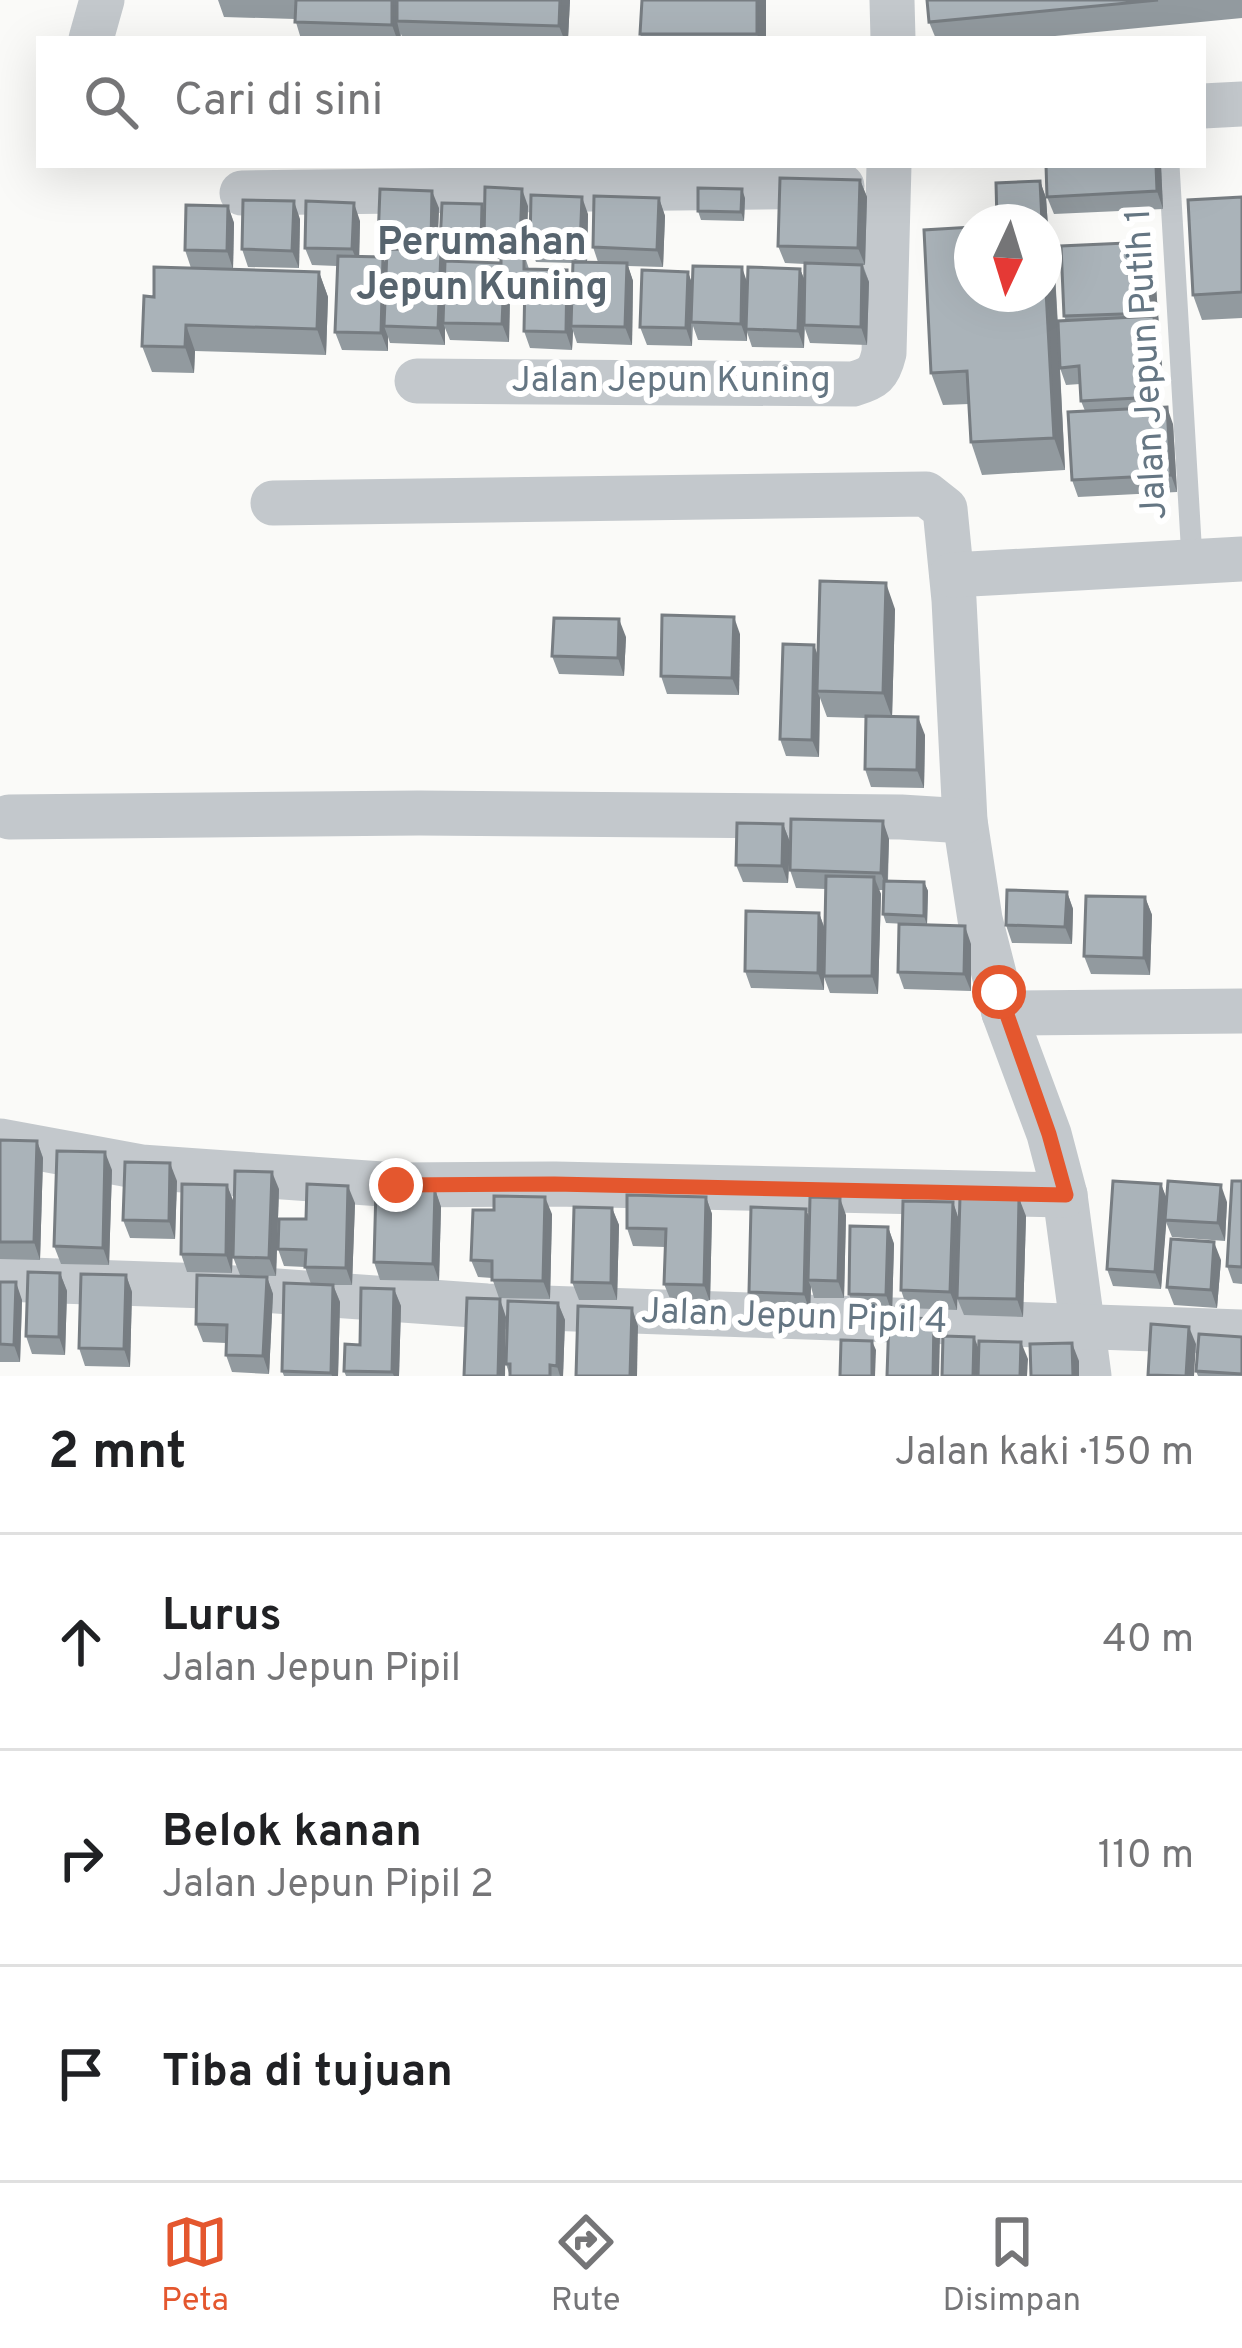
<!DOCTYPE html>
<html lang="id">
<meta charset="utf-8">
<style>
:root{--surface:#fff;--page:#f2f2f2;--text:#202124;--muted:#757577;--line:#e0e0e0;--accent:#e4572e}
body{margin:0;font-family:Overpass,sans-serif;background:var(--page);color:var(--text)}
.compass{position:absolute;left:954px;top:204px;width:108px;height:108px;border-radius:50%;background:var(--surface);box-shadow:0 12px 48px #0002;rotate:184deg}
.stop{position:absolute;width:36px;height:36px;margin:-27px;border:9px solid #e4572e;border-radius:50%;background:#fff}
.stop.end{background:#e4572e;border-color:#fff;box-shadow:0 3px 12px #0008}
.list{margin:0;padding:0;list-style:none}
h2{display:flex;justify-content:space-between;align-items:center;height:156px;margin:0;padding:0 48px;font-size:51px}
h2 small{font-size:39px;font-weight:400;color:var(--muted)}
.list li{display:grid;grid-template-columns:78px 1fr auto;gap:36px;align-items:center;box-sizing:border-box;height:216px;padding:0 48px;border-top:3px solid var(--line)}
.list b{display:block;font-size:45px;white-space:nowrap}
.list p{margin:0;font-size:39px;white-space:nowrap;color:var(--muted)}
.list em{font-size:39px;font-style:normal;color:var(--muted)}
.icon{flex:none;width:66px;height:66px;fill:none;stroke:currentColor;stroke-width:2;stroke-linecap:round;stroke-linejoin:round}
.map{position:relative;flex:none;width:1242px;height:1376px;overflow:hidden}
.search{position:absolute;background:var(--surface);box-shadow:0 12px 48px #0002;left:36px;right:36px;top:36px;height:132px;display:flex;align-items:center;gap:30px;box-sizing:border-box;padding:0 42px;border-radius:0px;color:var(--muted);font-size:45px}
.sheet{height:804px;background:var(--surface)}
nav{display:flex;justify-content:space-around;align-items:center;box-sizing:border-box;height:168px;border-top:3px solid var(--line);background:var(--surface);font-size:33px;color:var(--muted)}
nav a{display:grid;justify-items:center;gap:6px}
nav .on{color:var(--accent)}
.map>svg:first-child{display:block}
.lines{fill:none;stroke-linecap:round;stroke-linejoin:round}
.lane{stroke:#c3c8cc;stroke-width:21}
.street{stroke:#c3c8cc;stroke-width:45}
.wall{fill:#929a9f}
.shaded-wall{fill:#777d82}
.building{fill:#aab3b9;stroke:#777d82;stroke-width:3}
.route{stroke:#e4572e;stroke-width:15}
.labels{text-anchor:middle;dominant-baseline:central;stroke-width:12;stroke-linejoin:round;paint-order:stroke}
.street-label{font-size:36px;fill:#657683;stroke:#fff}
.neighbourhood-label{font-size:39px;font-weight:bold;fill:#57646e;stroke:#fff}
</style>
<div class="map">
<svg width="1242" height="1376" viewBox="0 0 1242 1376">
<rect width="100%" height="100%" fill="#fafaf8"/>
<g class="lines">
<polyline class="lane" points="1169,165 1192,559"/>
<g class="street">
<polyline points="892,0 893,39"/>
<polyline points="91,39 102,0"/>
<polyline points="1203,106 1242,104"/>
<polyline points="242,193 842,186"/>
<path d="M417,381L853,384C874,378 879,374 884,353L889,165"/>
<polyline points="273,503 926,494 945,509 954,600 965,821 980,919 1004,1013 1049,1134 1065,1195 1089,1376"/>
<polyline points="952,575 1242,559"/>
<polyline points="9,817 419,813 901,817 965,821"/>
<polyline points="1004,1013 1242,1011"/>
<polyline points="0,1141 141,1167 396,1185 555,1184 1065,1195"/>
<polyline points="0,1279 207,1286 487,1306 1242,1332"/>
</g>
</g>
<g class="wall">
<polygon points="218,0 570,0 568,39 403,39 401,34 401,39 301,39 295,19 224,17"/>
<polygon points="766,0 766,39 642,39 640,34"/>
<polygon points="927,0 1242,0 1242,18 1024,39 936,39 929,22"/>
<polygon points="1046,165 1161,165 1163,209 1054,214 1047,197"/>
<polygon points="860,180 867,197 865,265 863,265 869,282 867,345 810,343 805,329 804,348 752,347 747,332 747,341 698,340 693,326 692,346 647,345 640,327 688,272 692,284 748,284 800,269 805,281 805,264 785,263 778,246"/>
<polygon points="1040,181 1046,198 1049,241 1054,256 1059,342 1066,321 1064,316 1154,260 1163,380 1141,381 1143,408 1173,424 1177,492 1078,497 1072,480 1085,411 1081,401 1080,384 1066,385 1060,368 1065,470 982,475 971,442 969,404 943,405 931,373 972,294"/>
<polygon points="1242,197 1242,318 1202,320 1193,295"/>
<polygon points="659,198 665,216 663,267 628,266 633,281 632,345 577,343 573,331 572,350 530,348 524,331 525,295 510,295 509,342 450,340 445,328 445,345 390,343 388,337 388,351 342,350 335,332 337,266 312,265 305,248 360,221 359,256 386,264 386,258 384,258 378,240 439,208 437,250 445,261 501,263 501,259 490,259 484,243 484,255 443,253 440,244 482,204 484,212 528,206 526,260 529,269 572,282 573,263 536,262 530,245 588,214 587,262 598,262 593,247"/>
<polygon points="745,198 744,221 701,220 698,211"/>
<polygon points="228,206 234,223 233,269 191,268 185,250"/>
<polygon points="300,219 299,268 248,267 242,249"/>
<polygon points="319,272 328,297 326,355 195,351 194,373 152,372 142,346 154,297"/>
<polygon points="895,609 892,717 925,735 924,788 871,787 865,769 866,718 827,717 820,698 819,757 786,756 780,739 814,645 818,656"/>
<polygon points="740,634 739,695 667,694 661,676"/>
<polygon points="626,637 624,676 559,674 552,656"/>
<polygon points="783,824 790,842 788,883 743,882 736,865"/>
<polygon points="889,839 888,881 924,882 928,891 927,925 886,923 883,914 884,890 879,890 881,894 878,994 830,993 824,977 824,990 751,988 745,971 819,913 825,929 826,889 796,888 790,870"/>
<polygon points="1067,892 1073,909 1072,944 1012,943 1006,925"/>
<polygon points="1145,897 1152,915 1150,975 1091,974 1084,956"/>
<polygon points="971,944 971,991 904,989 898,972"/>
<polygon points="0,1140 37,1141 43,1158 40,1260 0,1259"/>
<polygon points="112,1170 109,1265 61,1264 54,1246"/>
<polygon points="177,1181 175,1239 130,1238 123,1220"/>
<polygon points="1242,1181 1242,1284 1233,1283 1227,1266"/>
<polygon points="1161,1184 1167,1200 1227,1202 1225,1241 1172,1237 1166,1222 1161,1289 1113,1286 1107,1269"/>
<polygon points="227,1185 234,1203 232,1273 187,1272 181,1254"/>
<polygon points="279,1189 276,1276 240,1275 233,1257"/>
<polygon points="435,1189 441,1207 439,1281 380,1280 374,1262"/>
<polygon points="706,1197 712,1214 710,1302 671,1301 664,1284 665,1247 633,1246 627,1228"/>
<polygon points="953,1202 959,1220 957,1310 907,1308 901,1290"/>
<polygon points="355,1203 352,1285 333,1285 340,1302 338,1376 284,1376 282,1371 311,1284 305,1267 284,1266 278,1249 306,1219"/>
<polygon points="612,1208 619,1225 617,1300 579,1300 572,1282"/>
<polygon points="806,1209 810,1220 846,1215 844,1298 814,1298 811,1287 810,1312 756,1310 749,1292"/>
<polygon points="552,1214 550,1299 499,1298 492,1278 478,1277 471,1260"/>
<polygon points="1026,1216 1023,1317 964,1315 957,1298"/>
<polygon points="888,1227 894,1244 892,1313 855,1312 849,1294"/>
<polygon points="1221,1260 1217,1308 1174,1305 1167,1287"/>
<polygon points="60,1273 67,1291 65,1355 32,1354 26,1336"/>
<polygon points="126,1275 132,1292 130,1367 85,1366 79,1348"/>
<polygon points="267,1277 273,1294 269,1374 232,1372 226,1355 226,1343 203,1342 196,1324"/>
<polygon points="0,1282 22,1300 20,1362 0,1362"/>
<polygon points="394,1289 401,1306 399,1376 346,1376 344,1371"/>
<polygon points="558,1303 565,1320 563,1376 510,1376 506,1364"/>
<polygon points="1242,1337 1242,1376 1198,1376 1196,1371"/>
</g>
<g class="shaded-wall">
<polygon points="392,0 402,0 397,21 401,39 397,39 392,25"/>
<polygon points="560,0 570,0 568,39 564,39 559,26"/>
<polygon points="757,0 766,0 766,39 759,39 757,34"/>
<polygon points="1156,165 1161,165 1163,209 1157,191"/>
<polygon points="860,180 867,197 865,265 858,248"/>
<polygon points="1040,181 1046,198 1049,241 1054,256 1065,470 1054,438 1044,222 1042,222"/>
<polygon points="522,189 528,206 526,260 520,243"/>
<polygon points="742,189 745,198 744,221 741,212"/>
<polygon points="432,191 439,208 437,259 431,242"/>
<polygon points="582,197 588,214 587,264 580,246"/>
<polygon points="659,198 665,216 663,267 657,250"/>
<polygon points="294,201 300,219 299,268 292,251"/>
<polygon points="354,203 360,221 359,266 352,249"/>
<polygon points="482,204 485,213 484,255 481,246"/>
<polygon points="228,206 234,223 233,269 227,251"/>
<polygon points="1148,242 1154,260 1163,380 1156,363"/>
<polygon points="441,250 448,268 443,323 445,328 445,345 438,328"/>
<polygon points="383,257 390,274 384,326 388,337 388,351 381,333"/>
<polygon points="627,263 633,281 632,345 625,327"/>
<polygon points="862,265 869,282 867,345 861,327"/>
<polygon points="742,267 748,285 747,341 741,324"/>
<polygon points="800,269 807,286 804,325 804,348 798,331"/>
<polygon points="567,270 574,287 571,326 573,331 572,350 566,332"/>
<polygon points="319,272 328,297 326,355 317,329"/>
<polygon points="688,272 694,289 691,322 692,346 686,328"/>
<polygon points="504,277 510,295 509,342 502,324"/>
<polygon points="186,325 195,351 194,373 185,347"/>
<polygon points="1135,364 1141,381 1144,416 1137,398"/>
<polygon points="1167,407 1173,424 1177,492 1171,475"/>
<polygon points="886,583 895,609 892,718 883,693"/>
<polygon points="734,617 740,634 739,695 732,678"/>
<polygon points="619,619 626,637 624,676 618,658"/>
<polygon points="814,645 820,663 817,691 820,698 819,757 812,740"/>
<polygon points="918,717 925,735 924,788 917,770"/>
<polygon points="883,821 889,839 887,890 881,873"/>
<polygon points="783,824 790,842 788,883 782,866"/>
<polygon points="874,877 881,894 878,994 872,976"/>
<polygon points="924,882 928,891 927,925 924,916"/>
<polygon points="1067,892 1073,909 1072,944 1065,927"/>
<polygon points="1145,897 1152,915 1150,975 1144,958"/>
<polygon points="819,913 825,930 824,990 818,973"/>
<polygon points="965,926 971,944 971,991 964,974"/>
<polygon points="37,1141 43,1158 40,1260 34,1242"/>
<polygon points="105,1152 112,1170 109,1265 103,1248"/>
<polygon points="170,1163 177,1181 175,1239 169,1221"/>
<polygon points="272,1172 279,1189 276,1276 269,1258"/>
<polygon points="1161,1184 1168,1202 1161,1289 1155,1272"/>
<polygon points="227,1185 234,1203 232,1273 226,1255"/>
<polygon points="1221,1185 1227,1202 1225,1241 1218,1223"/>
<polygon points="348,1186 355,1203 352,1285 346,1268"/>
<polygon points="435,1189 441,1207 439,1281 433,1264"/>
<polygon points="545,1197 552,1214 550,1299 543,1281"/>
<polygon points="706,1197 712,1214 710,1302 704,1285"/>
<polygon points="840,1198 846,1215 844,1298 838,1281"/>
<polygon points="1019,1198 1026,1216 1023,1317 1017,1299"/>
<polygon points="953,1202 959,1220 957,1310 950,1292"/>
<polygon points="612,1208 619,1225 617,1300 611,1283"/>
<polygon points="806,1209 812,1227 808,1280 811,1287 810,1312 804,1294"/>
<polygon points="888,1227 894,1244 892,1313 886,1295"/>
<polygon points="1214,1242 1221,1260 1217,1308 1211,1290"/>
<polygon points="60,1273 67,1291 65,1355 59,1337"/>
<polygon points="126,1275 132,1292 130,1367 124,1349"/>
<polygon points="267,1277 273,1294 269,1374 263,1356"/>
<polygon points="16,1282 22,1300 20,1362 14,1345"/>
<polygon points="333,1285 340,1302 338,1376 332,1376 331,1373"/>
<polygon points="394,1289 401,1306 399,1376 394,1376 392,1372"/>
<polygon points="500,1299 506,1317 505,1376 498,1376"/>
<polygon points="558,1303 565,1320 563,1376 560,1376 557,1366"/>
<polygon points="632,1308 638,1326 637,1376 630,1376"/>
<polygon points="934,1319 940,1336 939,1376 933,1376"/>
<polygon points="1189,1327 1196,1344 1194,1376 1186,1376"/>
<polygon points="974,1337 981,1354 980,1376 973,1376"/>
<polygon points="872,1341 876,1350 875,1376 872,1376"/>
<polygon points="1021,1342 1028,1359 1027,1376 1020,1376"/>
<polygon points="1072,1343 1079,1361 1079,1376 1073,1376"/>
</g>
<g class="building">
<polygon points="296,0 392,0 392,25 295,22"/>
<polygon points="397,0 560,0 559,26 397,21"/>
<polygon points="642,0 757,0 757,34 640,34"/>
<polygon points="927,0 1158,0 929,22"/>
<polygon points="1046,165 1156,165 1157,191 1047,197"/>
<polygon points="780,178 860,180 858,248 778,246"/>
<polygon points="1040,181 1042,222 997,222 996,183"/>
<polygon points="485,187 522,189 520,243 484,241"/>
<polygon points="698,188 742,189 741,212 698,211"/>
<polygon points="380,189 432,191 431,242 378,240"/>
<polygon points="531,195 582,197 580,246 530,245"/>
<polygon points="594,196 659,198 657,250 593,247"/>
<polygon points="1242,197 1242,292 1193,295 1188,200"/>
<polygon points="243,200 294,201 292,251 242,249"/>
<polygon points="306,201 354,203 352,249 305,248"/>
<polygon points="442,203 482,204 481,246 440,244"/>
<polygon points="186,205 228,206 227,251 185,250"/>
<polygon points="972,227 972,294 1044,294 1044,254 1054,438 971,442 967,371 931,373 924,230"/>
<polygon points="1148,242 1151,313 1064,316 1061,246"/>
<polygon points="387,249 441,250 438,328 384,326"/>
<polygon points="501,255 524,256 524,269 567,270 566,332 524,331 525,278 504,277 502,324 443,323 445,261 501,263"/>
<polygon points="338,256 383,257 381,333 335,332"/>
<polygon points="573,262 627,263 625,327 571,326"/>
<polygon points="805,263 862,265 861,327 804,325"/>
<polygon points="693,266 742,267 741,324 691,322"/>
<polygon points="154,267 319,272 317,329 186,325 185,347 142,346 144,296 154,297"/>
<polygon points="748,267 800,269 798,331 746,329"/>
<polygon points="642,270 688,272 686,328 640,327"/>
<polygon points="1154,316 1156,363 1135,364 1137,398 1081,401 1079,366 1060,368 1058,321"/>
<polygon points="1167,407 1171,475 1072,480 1068,412"/>
<polygon points="820,581 886,583 883,693 817,691"/>
<polygon points="662,615 734,617 732,678 661,676"/>
<polygon points="554,618 619,619 618,658 552,656"/>
<polygon points="783,644 814,645 812,740 780,739"/>
<polygon points="866,716 918,717 917,770 865,769"/>
<polygon points="791,819 883,821 881,873 790,870"/>
<polygon points="737,823 783,824 782,866 736,865"/>
<polygon points="826,876 874,877 872,976 824,976"/>
<polygon points="884,881 924,882 924,916 883,914"/>
<polygon points="1007,890 1067,892 1065,927 1006,925"/>
<polygon points="1086,896 1145,897 1144,958 1084,956"/>
<polygon points="746,911 819,913 818,973 745,971"/>
<polygon points="899,924 965,926 964,974 898,972"/>
<polygon points="0,1140 37,1141 34,1242 0,1242"/>
<polygon points="57,1151 105,1152 103,1248 54,1246"/>
<polygon points="125,1162 170,1163 169,1221 123,1220"/>
<polygon points="235,1171 272,1172 269,1258 233,1257"/>
<polygon points="1113,1181 1161,1184 1155,1272 1107,1269"/>
<polygon points="1168,1181 1221,1185 1218,1223 1165,1220"/>
<polygon points="1232,1181 1242,1181 1242,1267 1227,1266"/>
<polygon points="182,1184 227,1185 226,1255 181,1254"/>
<polygon points="307,1184 348,1186 346,1268 305,1267 306,1250 278,1249 279,1219 306,1219"/>
<polygon points="376,1188 435,1189 433,1264 374,1262"/>
<polygon points="627,1195 706,1197 704,1285 664,1284 666,1229 627,1228"/>
<polygon points="494,1196 545,1197 543,1281 492,1280 492,1261 471,1260 473,1210 494,1210"/>
<polygon points="810,1197 840,1198 838,1281 808,1280"/>
<polygon points="960,1197 1019,1198 1017,1299 957,1298"/>
<polygon points="903,1201 953,1202 950,1292 901,1290"/>
<polygon points="574,1207 612,1208 611,1283 572,1282"/>
<polygon points="751,1207 806,1209 804,1294 749,1292"/>
<polygon points="850,1226 888,1227 886,1295 849,1294"/>
<polygon points="1171,1239 1214,1242 1211,1290 1167,1287"/>
<polygon points="28,1272 60,1273 59,1337 26,1336"/>
<polygon points="81,1274 126,1275 124,1349 79,1348"/>
<polygon points="197,1275 267,1277 263,1356 226,1355 227,1325 196,1324"/>
<polygon points="0,1282 16,1282 14,1345 0,1344"/>
<polygon points="284,1283 333,1285 331,1373 282,1371"/>
<polygon points="361,1288 394,1289 392,1372 344,1371 345,1344 360,1345"/>
<polygon points="467,1298 500,1299 498,1376 464,1376"/>
<polygon points="508,1301 558,1303 557,1366 550,1365 550,1376 510,1376 510,1364 506,1364"/>
<polygon points="578,1306 632,1308 630,1376 576,1376"/>
<polygon points="889,1317 934,1319 933,1376 887,1376"/>
<polygon points="1151,1324 1189,1327 1186,1376 1148,1375"/>
<polygon points="1199,1334 1242,1337 1242,1374 1196,1371"/>
<polygon points="943,1336 974,1337 973,1376 942,1376"/>
<polygon points="841,1340 872,1341 872,1376 840,1376"/>
<polygon points="979,1341 1021,1342 1020,1376 978,1376"/>
<polygon points="1072,1343 1073,1376 1031,1376 1030,1344"/>
</g>
<g class="lines">
<polyline class="route" points="396,1185 554,1184 1066,1195 1049,1134 999,992"/>
</g>
<g class="labels">
<g class="street-label">
<text transform="translate(1148 364) rotate(-93)">Jalan Jepun Putih 1</text>
<text x="671" y="382">Jalan Jepun Kuning</text>
<text transform="translate(794 1318) rotate(2)">Jalan Jepun Pipil 4</text>
</g>
<g class="neighbourhood-label">
<text x="482" y="244">Perumahan<tspan x="482" dy="45">Jepun Kuning</tspan></text>
</g>
</g>
</svg>
<svg class="compass" viewBox="-18 -18 36 36"><path d="M0-13l5 13h-10z" fill="#e53935"/><path d="M0 13l5-13h-10z" fill="#757577"/></svg>
<div class="stop" style="left:999px;top:992px"></div>
<div class="stop end" style="left:396px;top:1185px"></div>
<div class="search"><svg class="icon" aria-label="search" viewBox="0 0 24 24"><circle cx="10" cy="10" r="6"/><path d="M15 15l6 6"/></svg>Cari di sini</div>
</div>
<section class="sheet">
<h2>2 mnt<small>Jalan kaki · 150 m</small></h2>
<ul class="list">
<li><svg class="icon" aria-label="ahead" viewBox="0 0 24 24"><path d="M12 20V5M6 11l6-6 6 6"/></svg><div><b>Lurus</b><p>Jalan Jepun Pipil</p></div><em>40 m</em></li>
<li><svg class="icon" aria-label="right" viewBox="0 0 24 24"><path d="M7 20v-9h11M14 6l5 5-5 5"/></svg><div><b>Belok kanan</b><p>Jalan Jepun Pipil 2</p></div><em>110 m</em></li>
<li><svg class="icon" aria-label="arrive" viewBox="0 0 24 24"><path d="M6 21V4h12l-3 4 3 4H6"/></svg><div><b>Tiba di tujuan</b></div></li>
</ul>
</section>
<nav>
<a class="on"><svg class="icon" aria-label="map" viewBox="0 0 24 24"><path d="M3 6l6-2 6 2 6-2v14l-6 2-6-2-6 2zM9 4v14M15 6v14"/></svg>Peta</a>
<a><svg class="icon" aria-label="directions" viewBox="0 0 24 24"><path d="M12 3l9 9-9 9-9-9zM9 14v-3h6M13 9l2 2-2 2"/></svg>Rute</a>
<a><svg class="icon" aria-label="saved" viewBox="0 0 24 24"><path d="M7 4h10v16l-5-4-5 4z"/></svg>Disimpan</a>
</nav>
